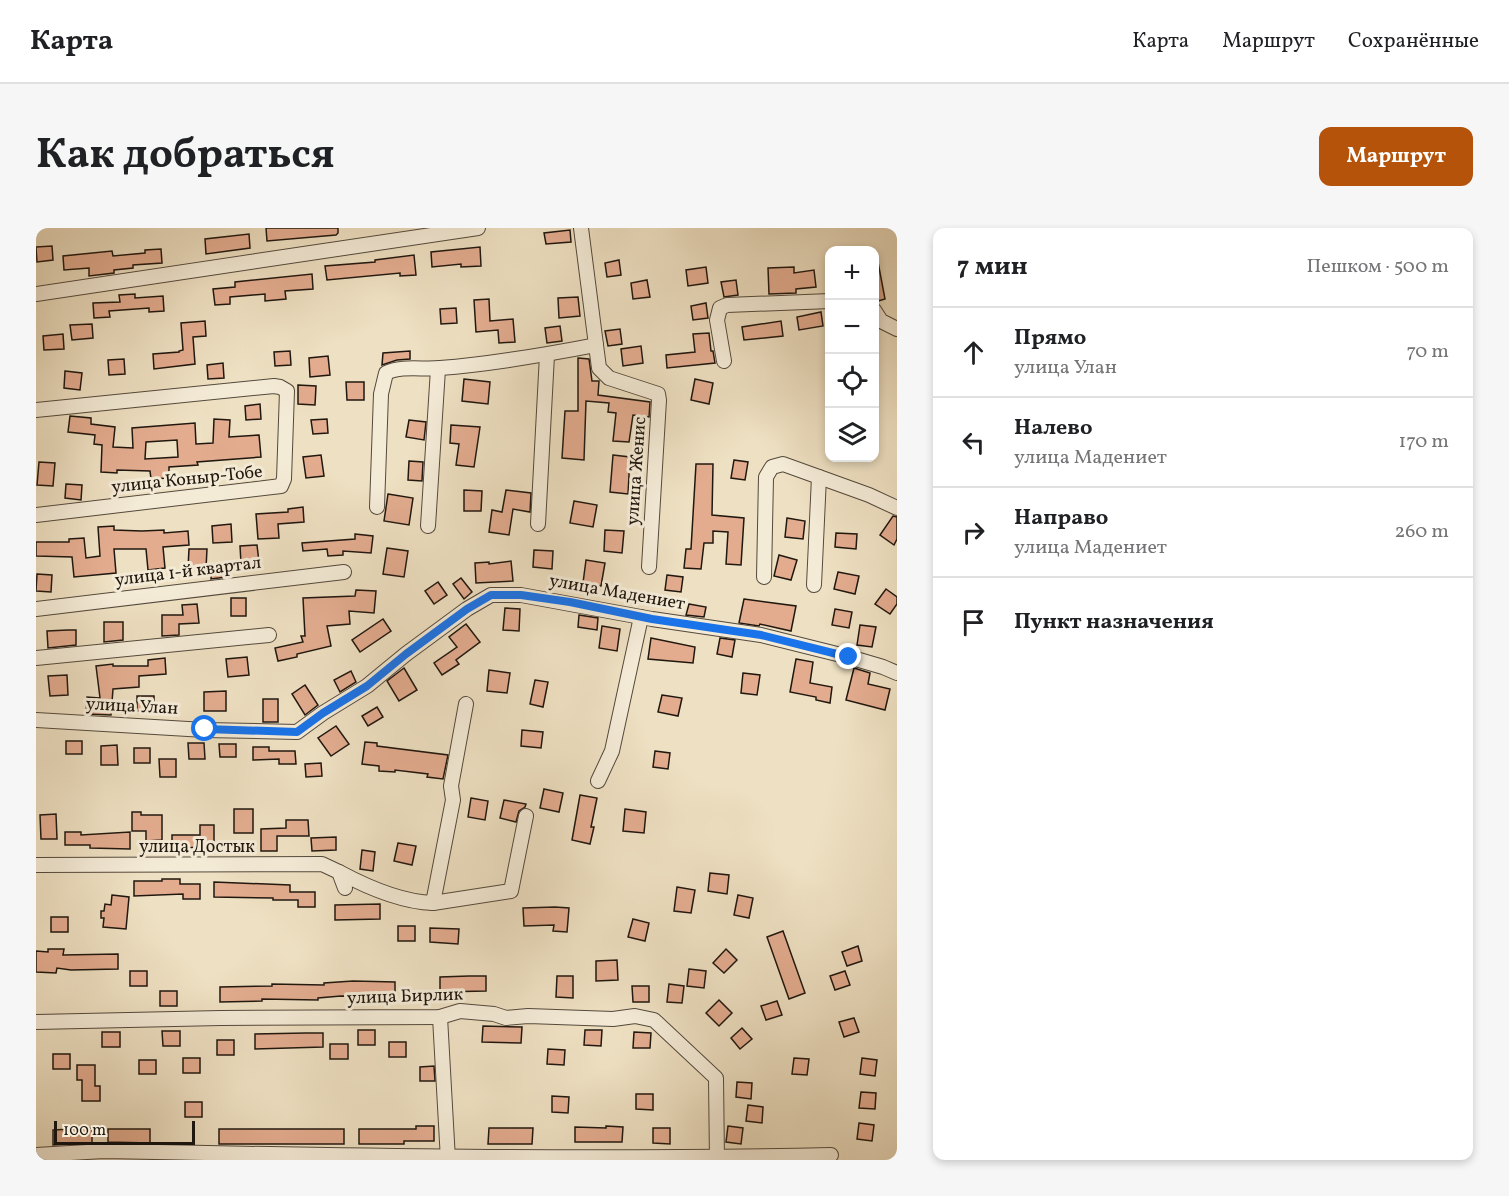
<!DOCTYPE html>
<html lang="ru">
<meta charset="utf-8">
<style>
:root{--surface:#fff;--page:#f6f6f6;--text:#202124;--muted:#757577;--line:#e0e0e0;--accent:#b45309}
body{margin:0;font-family:Vollkorn,serif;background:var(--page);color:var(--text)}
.controls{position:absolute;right:18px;top:18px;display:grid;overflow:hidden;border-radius:12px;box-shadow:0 3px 9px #0003}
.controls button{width:54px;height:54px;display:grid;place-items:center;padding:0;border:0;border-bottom:2px solid var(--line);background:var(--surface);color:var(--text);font:30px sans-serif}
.scale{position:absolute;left:18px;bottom:15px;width:141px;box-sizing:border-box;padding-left:6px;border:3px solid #20170f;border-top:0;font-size:16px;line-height:21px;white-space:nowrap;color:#20170f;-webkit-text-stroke:4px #f4ebd7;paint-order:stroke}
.stop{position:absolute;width:18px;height:18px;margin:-14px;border:4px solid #1a73e8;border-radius:50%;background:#fff}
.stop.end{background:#1a73e8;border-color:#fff;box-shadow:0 2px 6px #0008}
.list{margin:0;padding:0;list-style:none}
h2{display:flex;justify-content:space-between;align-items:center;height:78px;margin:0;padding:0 24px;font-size:26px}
h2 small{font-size:20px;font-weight:400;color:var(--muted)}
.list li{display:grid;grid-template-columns:39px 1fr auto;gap:18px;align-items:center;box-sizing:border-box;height:90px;padding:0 24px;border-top:2px solid var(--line)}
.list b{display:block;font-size:22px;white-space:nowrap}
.list p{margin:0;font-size:20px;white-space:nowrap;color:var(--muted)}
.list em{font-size:20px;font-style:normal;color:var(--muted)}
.icon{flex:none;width:33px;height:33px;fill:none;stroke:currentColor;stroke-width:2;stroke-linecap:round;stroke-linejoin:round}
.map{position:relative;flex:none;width:861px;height:932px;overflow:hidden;border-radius:12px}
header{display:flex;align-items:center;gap:36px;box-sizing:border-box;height:84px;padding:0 30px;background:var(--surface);border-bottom:2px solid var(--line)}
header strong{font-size:28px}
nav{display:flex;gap:33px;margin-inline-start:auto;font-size:21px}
.intro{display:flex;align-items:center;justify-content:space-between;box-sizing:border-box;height:144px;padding:0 36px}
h1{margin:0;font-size:42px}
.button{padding:15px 27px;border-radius:12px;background:var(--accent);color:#fff;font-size:21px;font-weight:700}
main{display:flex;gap:36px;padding:0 36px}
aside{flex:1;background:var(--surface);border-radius:12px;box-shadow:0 3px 9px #0003}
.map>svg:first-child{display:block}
.building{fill:#e3ac8f;stroke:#20170f;stroke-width:1.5;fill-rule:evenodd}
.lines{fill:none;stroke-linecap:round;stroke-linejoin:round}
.minor-casing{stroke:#54493c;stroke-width:16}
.minor{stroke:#f4ebd7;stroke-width:14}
.route{stroke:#1a73e8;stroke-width:8}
.labels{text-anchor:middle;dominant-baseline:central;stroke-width:6;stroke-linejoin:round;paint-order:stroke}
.street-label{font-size:18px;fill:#20170f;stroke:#f4ebd7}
</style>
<header>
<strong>Карта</strong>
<nav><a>Карта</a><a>Маршрут</a><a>Сохранённые</a></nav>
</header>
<div class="intro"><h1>Как добраться</h1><a class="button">Маршрут</a></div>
<main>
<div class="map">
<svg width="861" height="932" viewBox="0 0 861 932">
<rect width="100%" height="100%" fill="#eee0c2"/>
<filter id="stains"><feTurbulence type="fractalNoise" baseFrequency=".00333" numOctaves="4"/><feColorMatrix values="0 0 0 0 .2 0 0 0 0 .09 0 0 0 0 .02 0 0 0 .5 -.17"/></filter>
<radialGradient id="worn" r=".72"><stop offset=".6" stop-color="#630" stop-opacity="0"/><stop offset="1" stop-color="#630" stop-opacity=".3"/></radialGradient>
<g class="building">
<polygon points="230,0 302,0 302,5 300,7 231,13"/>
<polygon points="534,2 535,14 510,16 508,5"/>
<polygon points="213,6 214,20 170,26 169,11"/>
<polygon points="16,18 17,32 1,34 0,19"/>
<polygon points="444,19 445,38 425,39 425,36 396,39 395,24"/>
<polygon points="125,21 126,35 97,37 97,40 78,42 78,45 53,48 53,40 28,42 27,28 76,23 77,28 109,25 109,22"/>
<polygon points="378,27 380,47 364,48 364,45 291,52 289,38 339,34 339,32"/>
<polygon points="583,32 585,47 571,49 569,35"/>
<polygon points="838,34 842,34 849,71 842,73 838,52"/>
<polygon points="670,39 672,55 652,58 650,42"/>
<polygon points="758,39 758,45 778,42 780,59 760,61 760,65 733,66 732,40"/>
<polygon points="276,46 277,61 249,63 250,71 229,73 229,66 194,69 194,76 179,77 177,61 199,59 199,54"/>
<polygon points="611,52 614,69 597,71 595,55"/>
<polygon points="700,52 702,67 688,69 685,54"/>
<polygon points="99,66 99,70 127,68 128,83 113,84 113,80 73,83 74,89 58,90 57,75 84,74 83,67"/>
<polygon points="542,69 544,88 523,90 522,70"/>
<polygon points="453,71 454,93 477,91 479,114 463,115 462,102 440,104 438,72"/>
<polygon points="670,75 672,90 657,92 655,78"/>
<polygon points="420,80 421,95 405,96 404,81"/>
<polygon points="785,84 787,98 763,102 761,89"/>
<polygon points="169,93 170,108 157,109 159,136 118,141 117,126 143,124 143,123 147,122 145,95"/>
<polygon points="745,93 747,108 708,112 706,99"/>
<polygon points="56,96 57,110 36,112 34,97"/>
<polygon points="524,98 526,113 511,115 509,100"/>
<polygon points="584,101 586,116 572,118 569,103"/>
<polygon points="673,105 675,123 677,123 679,135 631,140 630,127 659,124 657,106"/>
<polygon points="27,106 28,121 8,122 7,108"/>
<polygon points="605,118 607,135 587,138 585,121"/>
<polygon points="254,123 255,137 239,138 238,124"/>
<polygon points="374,123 374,131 361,132 346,137 347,125"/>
<polygon points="292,128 294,147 274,149 273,130"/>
<polygon points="542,130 553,131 556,153 563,153 562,167 614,174 613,189 597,187 593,214 577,213 580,185 572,184 573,175 550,173 548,232 526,230 529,183 542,183"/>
<polygon points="88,131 89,146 73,147 72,132"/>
<polygon points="187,135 188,150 172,151 171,137"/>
<polygon points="29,143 46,145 44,162 28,160"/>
<polygon points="428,151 454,154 452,176 426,173"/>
<polygon points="659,151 677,155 673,176 655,172"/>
<polygon points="310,154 328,154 328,172 311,172"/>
<polygon points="262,157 280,158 279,177 262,176"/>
<polygon points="224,176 225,191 210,192 209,178"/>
<path d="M34,188L55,190V196L79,199L77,219L97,220L96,200L159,195L160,216L177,215L178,191L194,192L193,209L223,207L225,229L161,234L162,237L133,239V250L115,251L114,243L81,242V245L65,244L66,217L58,216L59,207L32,204ZM141,212L142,229L109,231L110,214Z"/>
<polygon points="291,191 292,205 277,206 275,192"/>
<polygon points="373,192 390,194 388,212 370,209"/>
<polygon points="415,197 444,199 438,239 420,237 423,216 414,215"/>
<polygon points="285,227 288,248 270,250 267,229"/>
<polygon points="577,227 594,229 592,266 574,264"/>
<polygon points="698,232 712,234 709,252 695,250"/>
<polygon points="373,233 387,234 386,253 372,252"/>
<polygon points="3,234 19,235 17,258 1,257"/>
<polygon points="660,236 677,236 676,287 708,290 705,337 690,336 692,304 677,303 677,315 668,315 665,341 648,340 650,321 655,321"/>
<polygon points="30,256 46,257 45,272 29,270"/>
<polygon points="428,262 446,263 445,283 428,283"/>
<polygon points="470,262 495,265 494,284 477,281 473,307 453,304 456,282 466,284"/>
<polygon points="352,266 377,270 373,297 348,293"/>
<polygon points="538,273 561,277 557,299 534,295"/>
<polygon points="267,279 268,294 242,296 243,310 222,311 220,286 252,284 252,281"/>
<polygon points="857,288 861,289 861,311 858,317 844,307"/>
<polygon points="751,290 769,293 767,311 749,309"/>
<polygon points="195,296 196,314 177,315 176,298"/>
<polygon points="78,298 78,302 106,303 128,302 128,305 152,303 153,317 127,319 129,340 112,342 110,321 78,321 80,345 38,349 36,329 0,328 0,314 33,314 33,311 48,310 50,330 64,328 62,299"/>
<polygon points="569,302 588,303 586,325 568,323"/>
<polygon points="800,305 821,306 820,321 799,319"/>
<polygon points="319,306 337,308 335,325 307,323 307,327 292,328 291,321 267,323 266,315 319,311"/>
<polygon points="221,317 223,334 205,335 204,318"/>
<polygon points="351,320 372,323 368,349 347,346"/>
<polygon points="153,321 171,321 170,340 152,340"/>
<polygon points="498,322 517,323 516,341 497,339"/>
<polygon points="743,327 761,332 755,352 738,348"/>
<polygon points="550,332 569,335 565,358 547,355"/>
<polygon points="475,333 477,353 440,355 439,335 453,334 453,336"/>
<polygon points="176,336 190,337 190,349 175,351"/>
<polygon points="802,344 823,348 819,366 798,361"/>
<polygon points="1,346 16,347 15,364 0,363"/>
<polygon points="631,347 647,349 645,364 629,362"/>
<polygon points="425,350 436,364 428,371 417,356"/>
<polygon points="402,354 411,367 398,376 389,363"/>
<polygon points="850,361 861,369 861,376 854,386 839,376"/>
<polygon points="320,362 340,363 338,385 313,383 314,396 291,398 295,418 261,426 261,429 242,433 239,420 267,414 265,408 269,408 267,370 319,368"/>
<rect x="195" y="370" width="15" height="18"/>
<polygon points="708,371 760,378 755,403 724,396 723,398 703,395"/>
<polygon points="161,376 163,395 143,396 143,407 126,408 126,387 147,387 146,377"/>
<polygon points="653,376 670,379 668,389 650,387"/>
<polygon points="469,380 484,381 483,403 467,402"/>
<polygon points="799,381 816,384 813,400 796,397"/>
<polygon points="543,387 562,390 561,402 542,399"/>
<polygon points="347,391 355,403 324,424 316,412"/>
<polygon points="68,394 87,394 87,412 68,414"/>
<polygon points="430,396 444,414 420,432 423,436 406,447 398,435 421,419 413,409"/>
<polygon points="824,397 840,399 836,419 821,417"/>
<polygon points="566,398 584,401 581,423 563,420"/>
<polygon points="32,402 40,402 40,417 12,420 11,403"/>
<polygon points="615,410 659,419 657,435 612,431"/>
<polygon points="684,410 699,412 696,429 681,426"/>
<polygon points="211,429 213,447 192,449 190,431"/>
<polygon points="129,430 130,446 103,448 103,459 77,461 75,487 50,486 51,469 64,470 60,438 77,436 77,438 112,438 112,432"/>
<polygon points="760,431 777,434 774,455 796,459 794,475 780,472 780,469 754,464"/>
<polygon points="368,440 381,462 363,473 351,453"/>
<polygon points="818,440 834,445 832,456 854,461 849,482 810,472"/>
<polygon points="453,442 474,445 471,465 451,463"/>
<polygon points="315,443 320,454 304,464 298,452"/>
<polygon points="707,445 724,447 721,467 705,465"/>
<polygon points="31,447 32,467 14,468 12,448"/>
<polygon points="499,452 512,454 507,479 494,476"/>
<polygon points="269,457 282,477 269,487 256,466"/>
<polygon points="190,463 190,483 168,483 168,464"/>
<polygon points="626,467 646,470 642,488 622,484"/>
<polygon points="101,468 118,468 118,482 101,483"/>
<rect x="227" y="471" width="15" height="23"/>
<polygon points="341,479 347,489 332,498 326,488"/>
<polygon points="300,498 313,516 295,528 282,510"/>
<polygon points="486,502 507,504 505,520 485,518"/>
<rect x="30" y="513" width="16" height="13"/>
<polygon points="329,514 341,515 341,518 412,527 407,551 391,549 392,546 359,542 359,544 343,543 343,538 326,536"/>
<polygon points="152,515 168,515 169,531 153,531"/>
<polygon points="183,516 200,516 200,529 184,529"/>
<polygon points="81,517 82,537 65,537 65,518"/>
<polygon points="217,519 233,519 233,523 259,523 260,536 243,536 243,531 217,532"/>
<rect x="98" y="520" width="16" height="15"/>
<polygon points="619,523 634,525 632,541 617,539"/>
<polygon points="123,531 140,531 140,549 124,549"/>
<polygon points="285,535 286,548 270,549 269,536"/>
<polygon points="508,561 527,565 523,584 504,580"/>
<polygon points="544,567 561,570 555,599 558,599 554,616 536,612"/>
<polygon points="435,570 452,573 449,592 432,589"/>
<polygon points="468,572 490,576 489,579 483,583 480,594 464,590"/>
<rect x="198" y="581" width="19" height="24"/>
<polygon points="589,581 610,584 608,605 587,603"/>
<polygon points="96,584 105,584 105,587 126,587 126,612 110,613 110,603 96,603"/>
<polygon points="20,586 21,611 5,611 4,587"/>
<polygon points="250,592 272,592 273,608 241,608 241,623 225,623 225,601 250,600"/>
<polygon points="164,597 178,597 178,619 136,620 136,607 164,607"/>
<polygon points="29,604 45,604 45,607 94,604 94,621 54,620 54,617 29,617"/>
<polygon points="300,609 300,622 276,623 275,610"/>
<polygon points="362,615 380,618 376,637 358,633"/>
<polygon points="326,622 339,624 337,643 324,641"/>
<polygon points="674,645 693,647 691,666 672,663"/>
<polygon points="126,651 144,651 144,656 164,656 164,671 147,671 147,666 98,668 98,653 126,653"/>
<polygon points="178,654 254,657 254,664 279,664 279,679 262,679 262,672 237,672 237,670 178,669"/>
<polygon points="641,659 659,662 655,685 638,683"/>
<polygon points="76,667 93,669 90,701 67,699 68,690 65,690 65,683 68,683 69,676 75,677"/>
<polygon points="702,667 717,670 713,690 698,687"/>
<polygon points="344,676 344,691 299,692 299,677"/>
<polygon points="519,679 533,680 531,704 517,703 518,697 488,698 487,680"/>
<rect x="15" y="689" width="17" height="15"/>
<polygon points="597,691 613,695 609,713 592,709"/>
<rect x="362" y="698" width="17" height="15"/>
<polygon points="394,700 423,701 422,716 394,714"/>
<polygon points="747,703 769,765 753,771 731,709"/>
<polygon points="822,718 826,733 811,738 806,724"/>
<polygon points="12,721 28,721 27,727 82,726 82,741 35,742 21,740 20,745 0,744 0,723 12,724"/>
<polygon points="690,721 701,732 688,745 677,735"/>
<polygon points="581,732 582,752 560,753 560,733"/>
<polygon points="653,741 670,743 668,760 651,758"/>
<rect x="94" y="743" width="17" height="15"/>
<polygon points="809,743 814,757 799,762 794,748"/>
<polygon points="433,748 450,748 450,763 404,764 404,749"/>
<polygon points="521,748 537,748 537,770 520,769"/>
<polygon points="317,753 359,754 359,769 305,768 282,770 282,772 226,771 226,773 184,774 184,759 236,758 236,756 288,757 288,755"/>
<polygon points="633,756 648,758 646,775 631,774"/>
<polygon points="596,758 613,758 613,774 597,774"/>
<rect x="124" y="763" width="17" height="15"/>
<polygon points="683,772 696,785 683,798 670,785"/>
<polygon points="741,773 746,787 730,792 725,778"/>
<polygon points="818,790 823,804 808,809 803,794"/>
<polygon points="447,798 486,799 485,815 446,814"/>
<polygon points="706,800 716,811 704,821 695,810"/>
<rect x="322" y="802" width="17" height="15"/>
<polygon points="549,802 566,802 565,818 548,817"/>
<polygon points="126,803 144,803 144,818 127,818"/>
<rect x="66" y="804" width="18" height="15"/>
<polygon points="598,804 615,805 614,820 597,820"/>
<polygon points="270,805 287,805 287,819 219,821 219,806"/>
<rect x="181" y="812" width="17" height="15"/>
<rect x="353" y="814" width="17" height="15"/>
<rect x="294" y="816" width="18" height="15"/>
<polygon points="512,821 529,822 528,837 511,836"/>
<rect x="17" y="826" width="17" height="15"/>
<rect x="147" y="830" width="17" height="15"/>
<polygon points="758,830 773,831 771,847 756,846"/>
<polygon points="826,830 841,832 839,848 824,846"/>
<rect x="103" y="832" width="17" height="14"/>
<polygon points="41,837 59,837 59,858 64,858 64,873 46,873 46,852 41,852"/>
<polygon points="398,838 399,853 384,853 384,839"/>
<polygon points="701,854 716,855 715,871 700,869"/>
<polygon points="825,864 840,865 839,881 823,880"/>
<polygon points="600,866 617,866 617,882 600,881"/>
<polygon points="516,868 533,869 532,885 516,884"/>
<rect x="149" y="874" width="17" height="15"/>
<polygon points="712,877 727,879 726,895 710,893"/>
<polygon points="823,895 838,897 836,913 821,911"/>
<polygon points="380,898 398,898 398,913 368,913 368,916 323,916 323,901 380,901"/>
<polygon points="570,898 587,899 586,914 539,914 539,899 570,900"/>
<polygon points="692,898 707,900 705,916 690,914"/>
<polygon points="56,900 56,915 17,917 17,902"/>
<polygon points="453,900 497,900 496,916 452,916"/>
<polygon points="617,900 634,900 634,916 617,915"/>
<polygon points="72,901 114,901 114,915 72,914"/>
<rect x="183" y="901" width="125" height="15"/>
</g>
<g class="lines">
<defs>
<g id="minor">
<polyline points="0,66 442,0"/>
<polyline points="838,82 845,93 861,101"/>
<polyline points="560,117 563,140 573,150 622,166 623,172 613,339"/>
<polyline points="688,133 681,92 684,80 691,77 794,73"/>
<polyline points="0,182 238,158 244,159 251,163 248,251 245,258 0,287"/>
<path d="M341,279L345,166L350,145C366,137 387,142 404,140C457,136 508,127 560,117L545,0"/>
<polyline points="502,296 511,127"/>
<polyline points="392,298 402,141"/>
<polyline points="728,349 730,249 736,239 747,236 833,267 861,280"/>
<polyline points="778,357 783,249"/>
<polyline points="0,381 308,344"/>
<polyline points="0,430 233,407"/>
<polyline points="0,492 169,502 261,504 287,485 331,458 370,426 431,381 455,367 485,367 616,391 725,407 813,429 847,439 861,445"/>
<polyline points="562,553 576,523 605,389"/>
<polyline points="0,637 286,636 303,644 309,660"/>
<path d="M303,644C331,659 365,674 397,675L417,572L415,558L430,476"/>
<polyline points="397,675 475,663 490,588"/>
<polyline points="404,789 412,932"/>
<polyline points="0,794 185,790 404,789 424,783 458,786 470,790 492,788 577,791 599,788 618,792 680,850 681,932"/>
<path d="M0,927L68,923C311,928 553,932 795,927"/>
</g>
</defs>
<use href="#minor" class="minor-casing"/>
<use href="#minor" class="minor"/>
</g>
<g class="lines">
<polyline class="route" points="169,501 261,504 287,485 331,458 370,426 431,381 455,367 485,367 534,374 616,391 725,407 813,429"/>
</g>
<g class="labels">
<g class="street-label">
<text transform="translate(601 243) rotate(-86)">улица Женис</text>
<text transform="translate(151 252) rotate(-6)">улица Коныр-Тобе</text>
<text transform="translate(152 344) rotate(-7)">улица 1-й квартал</text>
<text transform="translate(581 365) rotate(10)">улица Мадениет</text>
<text transform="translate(96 479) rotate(3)">улица Улан</text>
<text x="161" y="619">улица Достык</text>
<text transform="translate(369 769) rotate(-2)">улица Бирлик</text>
</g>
</g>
<rect width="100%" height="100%" filter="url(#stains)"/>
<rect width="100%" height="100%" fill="url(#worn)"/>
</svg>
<div class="controls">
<button>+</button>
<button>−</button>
<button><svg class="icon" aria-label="locate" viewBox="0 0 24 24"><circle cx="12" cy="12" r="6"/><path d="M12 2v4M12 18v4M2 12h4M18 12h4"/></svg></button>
<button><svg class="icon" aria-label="layers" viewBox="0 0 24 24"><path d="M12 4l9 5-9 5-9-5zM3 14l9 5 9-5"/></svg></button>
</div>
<div class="scale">100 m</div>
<div class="stop" style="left:169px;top:501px"></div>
<div class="stop end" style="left:813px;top:429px"></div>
</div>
<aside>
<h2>7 мин<small>Пешком · 500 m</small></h2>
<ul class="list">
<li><svg class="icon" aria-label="ahead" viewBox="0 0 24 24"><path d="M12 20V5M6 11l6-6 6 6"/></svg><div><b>Прямо</b><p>улица Улан</p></div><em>70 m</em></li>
<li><svg class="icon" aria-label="left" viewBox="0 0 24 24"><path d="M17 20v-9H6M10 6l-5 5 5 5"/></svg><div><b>Налево</b><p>улица Мадениет</p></div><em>170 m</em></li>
<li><svg class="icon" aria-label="right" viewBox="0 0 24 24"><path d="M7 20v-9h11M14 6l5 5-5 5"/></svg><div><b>Направо</b><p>улица Мадениет</p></div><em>260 m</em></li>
<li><svg class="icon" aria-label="arrive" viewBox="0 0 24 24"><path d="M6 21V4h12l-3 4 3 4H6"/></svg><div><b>Пункт назначения</b></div></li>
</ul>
</aside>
</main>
